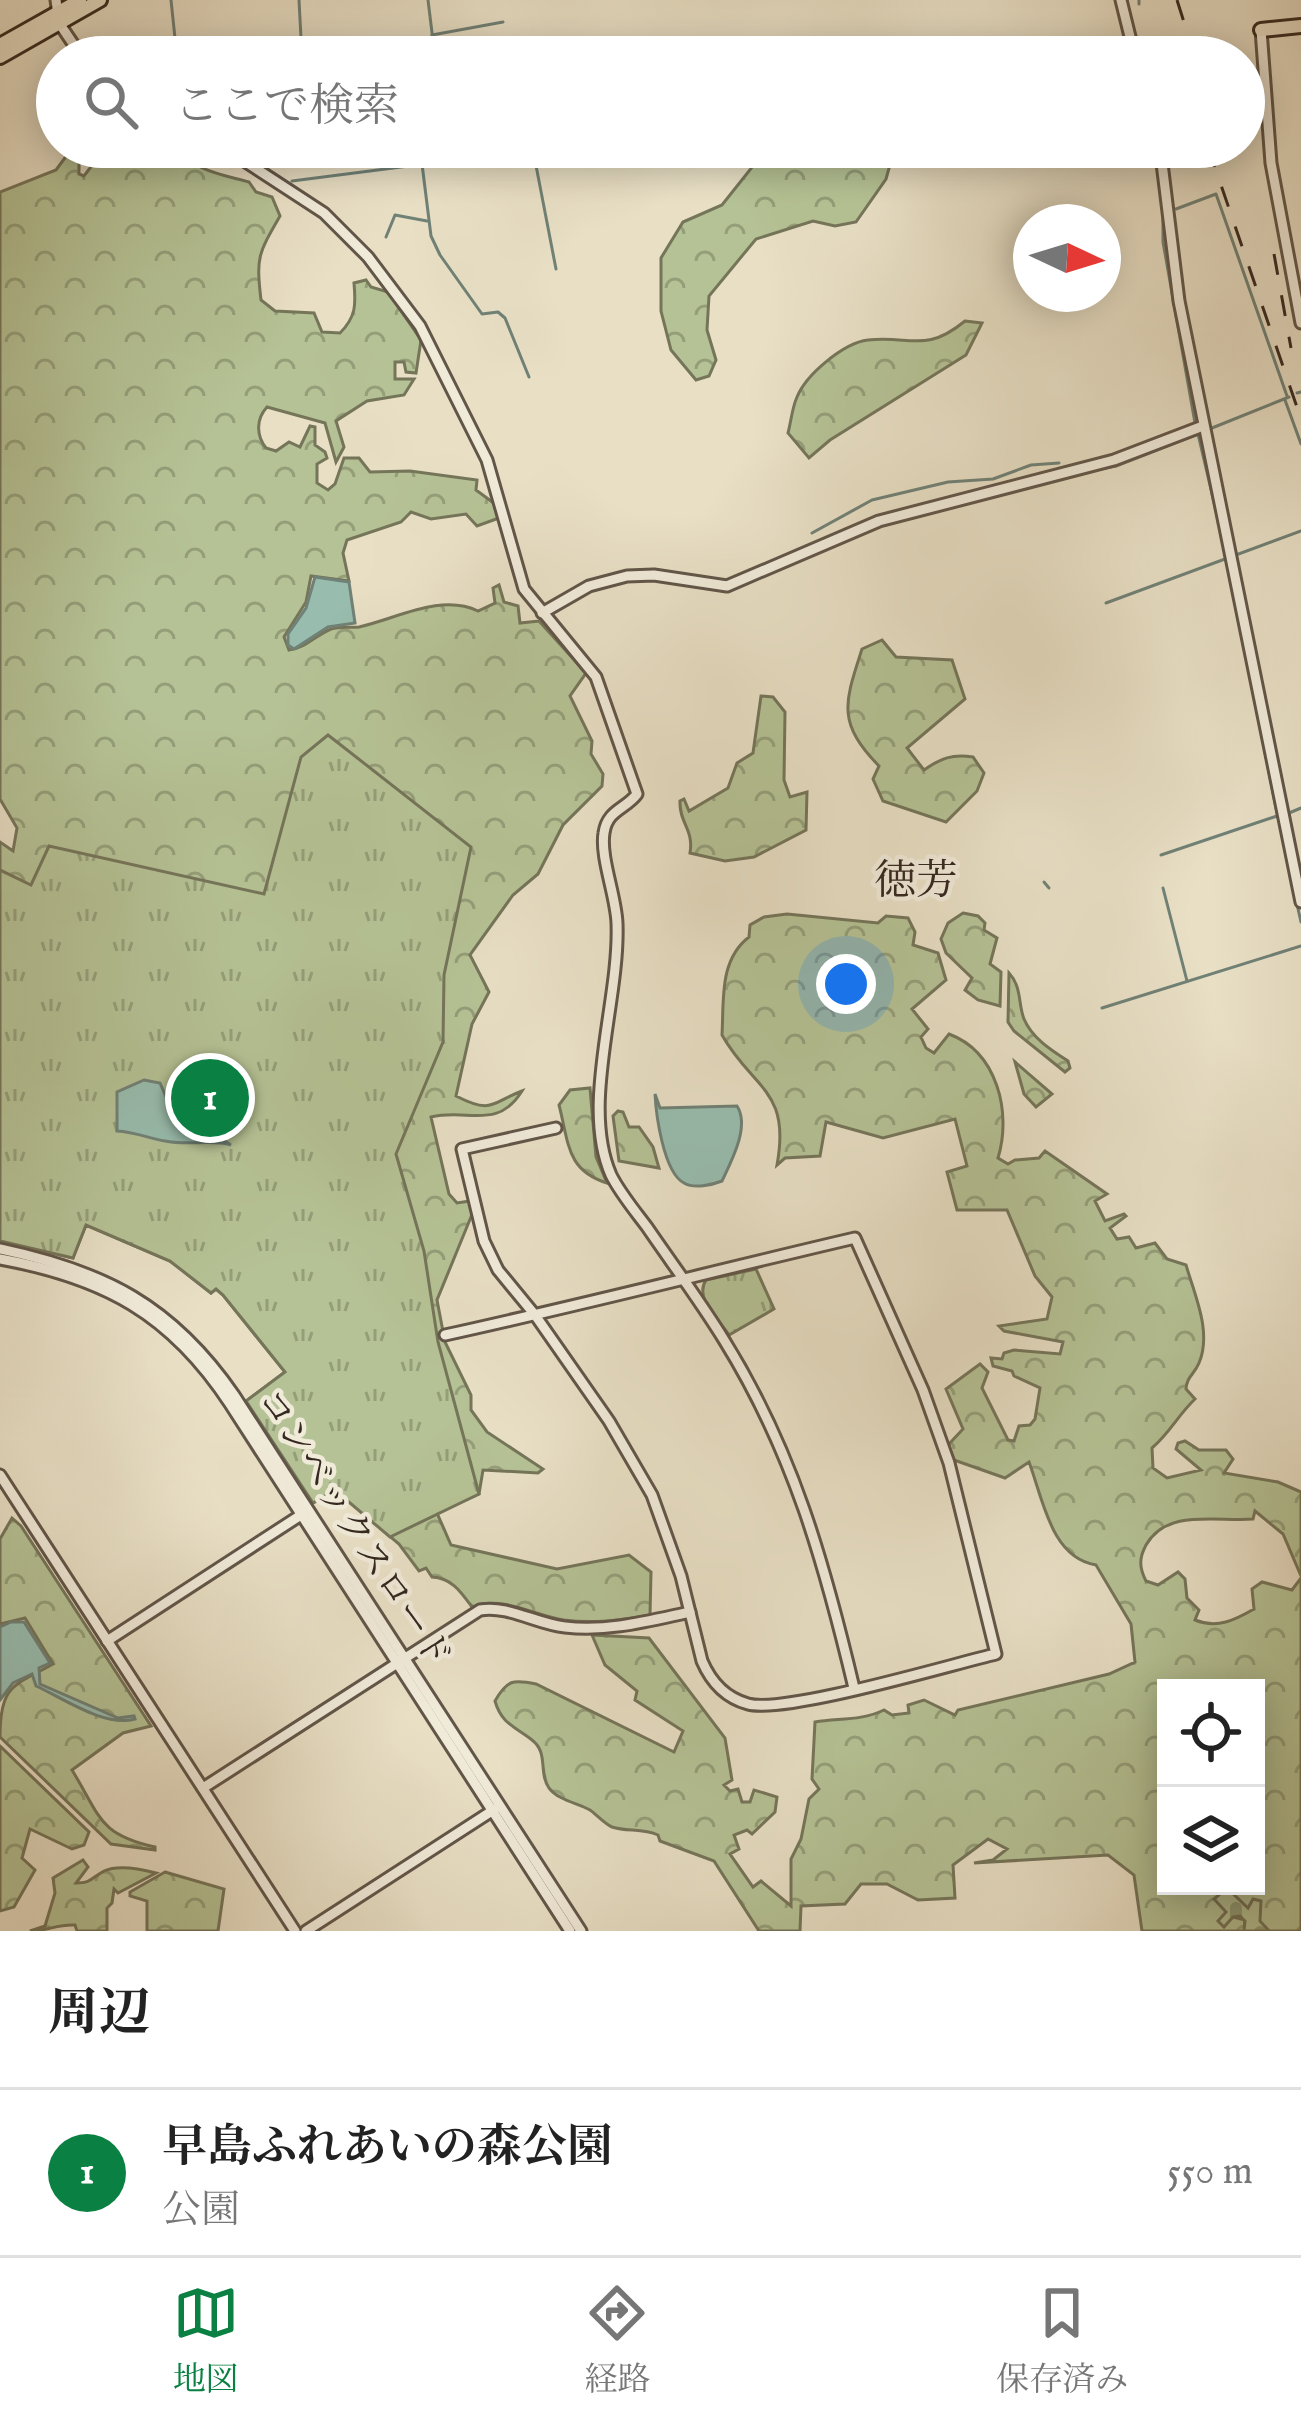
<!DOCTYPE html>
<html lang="ja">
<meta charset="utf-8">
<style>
:root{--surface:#fff;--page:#f6f6f6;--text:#222;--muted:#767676;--line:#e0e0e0;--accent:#0b8043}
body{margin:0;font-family:"IM FELL English","Noto Serif JP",serif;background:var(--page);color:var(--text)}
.controls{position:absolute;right:36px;bottom:36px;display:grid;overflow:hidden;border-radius:0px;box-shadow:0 6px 30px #0003}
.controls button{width:108px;height:108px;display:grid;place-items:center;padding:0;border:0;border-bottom:3px solid var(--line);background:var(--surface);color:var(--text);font:60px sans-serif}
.compass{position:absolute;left:1013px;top:204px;width:108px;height:108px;border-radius:50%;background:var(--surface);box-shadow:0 6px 30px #0003;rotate:94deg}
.you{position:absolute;left:846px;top:984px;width:42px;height:42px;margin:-30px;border:9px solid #fff;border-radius:50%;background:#1a73e8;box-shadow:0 0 0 18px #1a73e833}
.badge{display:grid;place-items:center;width:78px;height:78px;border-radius:50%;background:var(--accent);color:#fff;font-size:39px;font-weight:700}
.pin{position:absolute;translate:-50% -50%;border:6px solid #fff;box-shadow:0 3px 12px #0006}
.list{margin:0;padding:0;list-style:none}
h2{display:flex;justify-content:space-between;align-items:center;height:156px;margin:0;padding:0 48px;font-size:51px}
h2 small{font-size:39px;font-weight:400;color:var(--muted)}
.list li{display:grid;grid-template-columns:78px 1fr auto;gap:36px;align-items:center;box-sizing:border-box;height:168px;padding:0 48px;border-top:3px solid var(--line)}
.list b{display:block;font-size:45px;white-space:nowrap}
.list p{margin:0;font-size:39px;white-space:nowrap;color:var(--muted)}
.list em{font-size:39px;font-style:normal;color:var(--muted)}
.icon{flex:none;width:66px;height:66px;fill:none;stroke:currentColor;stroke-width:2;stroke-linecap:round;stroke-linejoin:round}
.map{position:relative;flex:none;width:1301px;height:1931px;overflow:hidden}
.search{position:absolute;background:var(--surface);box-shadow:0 6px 30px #0003;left:36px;right:36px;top:36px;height:132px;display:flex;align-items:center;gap:30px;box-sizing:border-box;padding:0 42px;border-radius:66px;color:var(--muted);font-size:45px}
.sheet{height:324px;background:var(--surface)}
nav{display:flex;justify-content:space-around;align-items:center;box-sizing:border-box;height:168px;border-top:3px solid var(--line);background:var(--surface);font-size:33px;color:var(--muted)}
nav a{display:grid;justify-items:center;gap:6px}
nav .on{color:var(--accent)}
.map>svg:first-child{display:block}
.forest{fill:url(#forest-crowns);stroke:#75755a;stroke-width:3;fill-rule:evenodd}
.cemetery{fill:url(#cemetery-stones);stroke:#75755a;stroke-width:3}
.park{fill:url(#park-tufts);stroke:#75755a;stroke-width:3}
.water{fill:#98bdaf;stroke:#708176;stroke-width:3}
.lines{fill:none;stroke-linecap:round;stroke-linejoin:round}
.stream{stroke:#708176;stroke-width:3}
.minor-casing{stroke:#625649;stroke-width:15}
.major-casing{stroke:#352820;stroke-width:18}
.minor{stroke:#f0ead9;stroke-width:9}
.major{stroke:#e8dfc5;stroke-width:12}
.rail{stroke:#352820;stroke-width:3;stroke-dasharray:21 21;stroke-linecap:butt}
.labels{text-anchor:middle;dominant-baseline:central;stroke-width:9;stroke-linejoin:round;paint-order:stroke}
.street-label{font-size:36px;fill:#352820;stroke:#f0ead9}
.quarter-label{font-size:42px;fill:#352820;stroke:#f0ead9}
</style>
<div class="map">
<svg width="1301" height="1931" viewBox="0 0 1301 1931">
<defs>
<pattern id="forest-crowns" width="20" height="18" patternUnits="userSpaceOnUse" patternTransform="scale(3)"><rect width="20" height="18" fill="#b5c295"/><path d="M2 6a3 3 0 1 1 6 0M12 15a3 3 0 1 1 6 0" fill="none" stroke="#949e79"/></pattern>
<pattern id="cemetery-stones" width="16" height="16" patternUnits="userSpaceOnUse" patternTransform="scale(3)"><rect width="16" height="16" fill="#b5c295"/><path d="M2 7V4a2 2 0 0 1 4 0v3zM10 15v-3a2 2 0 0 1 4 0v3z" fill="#949e79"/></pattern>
<pattern id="park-tufts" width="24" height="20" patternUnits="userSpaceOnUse" patternTransform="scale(3)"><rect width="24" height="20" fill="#b5c295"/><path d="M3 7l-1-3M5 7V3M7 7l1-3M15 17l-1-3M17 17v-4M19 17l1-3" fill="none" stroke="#949e79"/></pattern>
</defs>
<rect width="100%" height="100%" fill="#e8dfc5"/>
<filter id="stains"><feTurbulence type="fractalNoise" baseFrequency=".00167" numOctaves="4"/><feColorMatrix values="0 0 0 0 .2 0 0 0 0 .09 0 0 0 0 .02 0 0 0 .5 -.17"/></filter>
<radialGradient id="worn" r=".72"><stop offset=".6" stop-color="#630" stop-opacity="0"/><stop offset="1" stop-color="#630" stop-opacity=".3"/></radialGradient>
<g class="forest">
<path d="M106,147H179C191,171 225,175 249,182L256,192L272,197L280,216C258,254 256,257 261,300L275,311L314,313L322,332L340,333C356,317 356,305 354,283L366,280L371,287L388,292L421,340L416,373L406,372L404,362H395V379H414L404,395L367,401L336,421L344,447L336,462L325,423L267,407C256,419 256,435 266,448L276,451L289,442L300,447L310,426L315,427V445L325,452L327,458L317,464V483L328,490L335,484L344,458H359L370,472L410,471L477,480L476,490L495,504L499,518L477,526L466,514L431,519L411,512L401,522L347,540L343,553L349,581L311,576L306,602L284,637L289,650C306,648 316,635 331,629C341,626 349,628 359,627C396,619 441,593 478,611L495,603L493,588L499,585L504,602L518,606L520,623L539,621L586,673L570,696L592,741L591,754L603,774L602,786L563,825L538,874L513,895L470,955L489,992L472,1024L456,1096C493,1115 492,1102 522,1091C497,1131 468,1108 431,1117L449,1194L457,1203L470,1201L473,1212L437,1300L445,1342L471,1395V1410L487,1432L543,1469L538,1473L483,1470L479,1494L437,1513L451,1545L557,1569L629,1555L651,1572L650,1615C622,1620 593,1624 564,1620C533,1615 502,1595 472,1607C461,1592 452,1578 432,1577L426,1568L419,1571L399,1544L335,1490L313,1503L246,1401L285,1372L223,1295L216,1289L211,1293L170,1261L86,1225L73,1258L0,1241V842L13,851L17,828L0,799V192L56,170L70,151L79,153V174L84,176Z"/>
<polygon points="768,147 895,147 886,179 856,222 835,226 813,221 756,239 709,296 707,330 716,360 709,376 696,380 671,350 661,311 661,258 683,222 722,205"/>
<path d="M965,321L982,323L966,355L830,440L809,458L788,433C791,422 792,408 797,397C806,375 843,343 868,340C910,335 925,354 965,321Z"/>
<path d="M882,640L896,657L952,660L965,699L907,748L924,770C941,758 952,754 973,757L984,773L977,791L946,822L883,801L873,779L879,766C836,722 845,702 862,649Z"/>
<path d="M761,696L773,697L785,712L784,780L790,797L807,792L806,830L754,857L725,861L690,853C694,829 679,823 680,801L684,799L689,811L728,788L737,763L753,753Z"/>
<polygon points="963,913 978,916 985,923 984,930 997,938 990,964 1001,972 1000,1006 978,1000 965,990 972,978 946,953 941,939 948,923"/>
<path d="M787,914L878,923L886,916L908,918L915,932L913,945L938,953L946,980L912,1009L928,1029L921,1037L926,1048L934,1053L949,1034C997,1052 1012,1112 998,1158L1008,1164L1015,1160L1039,1158L1045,1151L1107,1194L1095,1201L1105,1221L1124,1214L1126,1216L1110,1228L1117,1239L1129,1237L1136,1248L1155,1243L1167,1259L1186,1265C1195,1296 1212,1332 1199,1363C1194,1375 1187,1376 1186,1389L1195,1399C1178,1415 1170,1433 1152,1448L1153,1468L1167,1478L1201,1470L1176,1449L1178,1443L1185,1441L1199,1450H1226L1233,1459L1224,1473L1278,1482L1301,1492V1576L1283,1534L1255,1511L1253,1519C1217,1522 1167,1508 1146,1545C1139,1558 1139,1567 1146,1581L1158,1585L1178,1572L1185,1579L1187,1598L1199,1610L1195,1620C1217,1629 1235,1620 1254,1609L1252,1589L1262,1582L1292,1590L1301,1578V1931H1269L1240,1901L1233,1917L1245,1920L1244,1931H1142L1134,1875L1108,1855L974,1863L993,1860L1007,1849L988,1839L953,1865L955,1898L918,1900L887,1884H861L845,1904L801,1906L800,1931H759L714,1861L660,1841L658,1835C642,1828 627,1832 612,1827C605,1824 597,1815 590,1810C577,1803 558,1800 549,1788C538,1772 549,1753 532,1740C515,1727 501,1723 495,1701C507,1680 513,1679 536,1684L674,1752L683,1731L635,1700L637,1691L605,1665L592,1635L649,1638L725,1738L732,1780L724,1785L730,1791L738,1789L742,1802H750L754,1790L777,1797L775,1812L752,1834L747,1830L734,1835L739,1849L730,1854L753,1887L761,1881L791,1906V1859L801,1839L809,1799L819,1789L812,1779L815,1722C838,1718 861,1721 884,1710L892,1715L909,1713L908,1705L924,1700L955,1715L958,1710L1109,1674L1135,1662L1131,1624L1096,1565C1051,1558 1043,1499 1029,1462L1005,1478L954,1460L948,1445L963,1429L946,1389L980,1364L988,1372L982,1388L1008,1440L1014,1441L1019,1426L1030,1425L1035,1419L1040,1388L1014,1376L1012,1371L993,1366L991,1358L1002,1359L1004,1353L1014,1350L1060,1354L1063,1342L1004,1331L999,1326L1047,1319L1052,1297L1035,1276L1007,1210H957L947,1172L967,1166L955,1119L883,1138L826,1122L820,1156L785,1158L777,1165C791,1089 753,1090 722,1035C724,1000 719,960 749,937L750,925L764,917ZM1166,1688H1256V1886H1166Z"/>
<path d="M1009,973C1022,987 1018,1004 1024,1019C1032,1038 1051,1050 1068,1061L1070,1068L1065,1072L1014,1031L1008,1022Z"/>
<polygon points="1015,1062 1052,1094 1036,1107 1024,1094"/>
<path d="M590,1088L596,1157L607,1183C566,1170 569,1143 559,1105L570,1090Z"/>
<polygon points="618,1111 623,1112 629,1127 639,1127 653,1147 659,1168 619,1161 613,1116"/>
<path d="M12,1518L21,1526L151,1726L123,1733L72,1770C101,1817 98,1834 155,1847V1850L111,1844L0,1737C0,1684 14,1686 53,1664L25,1618L0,1624V1539Z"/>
<polygon points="0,1746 89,1832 84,1845 72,1849 30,1829 22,1858 35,1870 14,1907 0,1911"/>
<path d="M83,1860L88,1867L76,1883C92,1883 91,1878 104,1871C119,1864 141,1869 156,1873L118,1893L114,1889L112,1903L107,1908V1931H77L75,1925C56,1924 49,1931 30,1931L45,1926L55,1893L53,1878Z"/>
<polygon points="165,1872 224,1889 218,1931 147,1931 147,1901 130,1896 130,1892"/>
</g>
<polygon class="cemetery" points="1227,1888 1248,1908 1253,1899 1261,1901 1260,1921 1269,1931 1244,1931 1245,1921 1240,1916 1233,1917 1224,1927 1218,1921 1226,1912 1214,1899"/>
<g class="park">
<polygon points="328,735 471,847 444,975 443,1042 396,1154 424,1251 438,1342 479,1494 390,1537 335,1490 313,1503 246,1401 285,1372 223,1295 216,1289 211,1293 170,1261 86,1225 73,1258 0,1241 0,870 31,885 49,846 264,894 301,757"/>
<path d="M756,1269L774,1309L729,1335C718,1319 694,1298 706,1280Z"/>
</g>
<g class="water">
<polygon points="315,577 349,582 355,623 328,627 294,649 288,645 288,634 306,608"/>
<path d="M144,1080L160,1083L170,1106C193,1120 211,1132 231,1145C213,1139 188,1146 165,1141C148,1138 135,1132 117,1131V1092Z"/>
<path d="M655,1094L660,1108L737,1106C750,1126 732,1160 722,1181C712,1185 694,1189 684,1183C663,1172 656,1113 655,1094Z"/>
<path d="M11,1622H24L50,1663L39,1668L40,1684L118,1718L134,1716L135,1719C105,1728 61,1697 36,1686L32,1674L13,1683L0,1700V1627Z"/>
</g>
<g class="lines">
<g class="stream">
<polyline points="171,0 177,57"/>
<polyline points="299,0 302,57"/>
<polyline points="428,0 435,57"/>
<polyline points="1139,0 1139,4"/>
<polyline points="432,35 503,22"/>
<polyline points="217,57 301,48"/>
<polyline points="444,147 446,157"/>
<polyline points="422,164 431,236 440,255 482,314 498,312 505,318 529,377"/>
<polyline points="292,181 533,150 556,269"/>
<polyline points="1176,209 1216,194 1287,396"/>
<polyline points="1163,219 1163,242 1195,423"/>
<polyline points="386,237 395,215 427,221"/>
<polyline points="1297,393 1301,392"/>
<polyline points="1285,400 1301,444"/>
<polyline points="1207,430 1289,397"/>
<polyline points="1079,473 1116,466 1198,434 1224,545"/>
<polyline points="812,533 872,500 948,482 993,479 1031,465 1059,463"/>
<polyline points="1106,603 1301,531"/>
<polyline points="1247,660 1278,818"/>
<polyline points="1289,813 1301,808"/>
<polyline points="1281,830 1294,891"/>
<polyline points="1161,855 1277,816"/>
<polyline points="1044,882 1049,888"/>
<polyline points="1163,888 1187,981"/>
<polyline points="1296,900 1301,922"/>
<polyline points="1102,1008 1301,946"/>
</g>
<defs>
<g id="minor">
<polyline points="56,0 59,23 82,57"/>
<polyline points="1121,0 1135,57"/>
<polyline points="1261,30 1271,163 1301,323"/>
<path d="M223,147L324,213L368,257L420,326L487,460L524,589L596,677L637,794C626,809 607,810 604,833C600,857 616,896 617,923C620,1002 580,1104 611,1175C620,1193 635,1211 647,1227C673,1265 700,1301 724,1340C793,1451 824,1562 854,1688"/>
<polyline points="1160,147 1179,301 1301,902"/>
<polyline points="542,613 589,586 627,576 654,575 727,586 879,521 1114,460 1203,426"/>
<path d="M0,1249C104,1271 172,1305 234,1395L581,1931"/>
<path d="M0,1259C104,1278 171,1314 230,1404L570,1931"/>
<path d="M445,1335C582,1305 718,1270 855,1238L923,1390L949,1463L996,1654C949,1665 785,1714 748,1704C726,1698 711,1682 702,1661L681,1576L652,1495L609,1421L535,1315L498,1270L484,1241L462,1149L556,1128"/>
<polyline points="0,1475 295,1931"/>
<polyline points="107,1641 304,1513"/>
<path d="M203,1788L480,1610C508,1605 536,1624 565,1627C608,1632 648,1621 690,1612"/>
<polyline points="306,1931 495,1809"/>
</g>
<g id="major">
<polyline points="1261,30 1301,26"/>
<polyline points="0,45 80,0"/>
<polyline points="0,57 100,0"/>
</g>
</defs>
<use href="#minor" class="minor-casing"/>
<use href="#major" class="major-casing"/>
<use href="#minor" class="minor"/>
<use href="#major" class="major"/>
<g class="rail">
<polyline points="1177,0 1195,57"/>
<polyline points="1208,147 1301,419"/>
<polyline points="1274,254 1291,348"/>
</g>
</g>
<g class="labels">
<g class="street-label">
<text transform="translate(353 1529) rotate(57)">コンベックスロード</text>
</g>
<g class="quarter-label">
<text x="916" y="882">徳芳</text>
</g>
</g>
<rect width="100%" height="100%" filter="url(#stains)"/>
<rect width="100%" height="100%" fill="url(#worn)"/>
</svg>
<div class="controls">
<button><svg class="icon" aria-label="locate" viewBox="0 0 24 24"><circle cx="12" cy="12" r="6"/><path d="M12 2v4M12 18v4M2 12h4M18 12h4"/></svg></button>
<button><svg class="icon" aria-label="layers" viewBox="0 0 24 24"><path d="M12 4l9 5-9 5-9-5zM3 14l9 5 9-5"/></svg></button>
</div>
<svg class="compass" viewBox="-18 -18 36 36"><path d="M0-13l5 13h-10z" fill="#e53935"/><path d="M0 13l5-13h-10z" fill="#767676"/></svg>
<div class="you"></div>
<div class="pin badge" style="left:210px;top:1098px">1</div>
<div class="search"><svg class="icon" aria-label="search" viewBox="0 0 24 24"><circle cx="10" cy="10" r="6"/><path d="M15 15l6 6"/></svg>ここで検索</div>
</div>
<section class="sheet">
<h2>周辺<small></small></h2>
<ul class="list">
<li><span class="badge">1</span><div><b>早島ふれあいの森公園</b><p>公園</p></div><em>550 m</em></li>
</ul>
</section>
<nav>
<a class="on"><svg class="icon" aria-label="map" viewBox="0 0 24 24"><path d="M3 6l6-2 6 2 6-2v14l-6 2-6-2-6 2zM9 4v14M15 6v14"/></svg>地図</a>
<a><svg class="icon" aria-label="directions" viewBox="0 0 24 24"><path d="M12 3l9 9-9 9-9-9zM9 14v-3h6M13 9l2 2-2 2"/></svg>経路</a>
<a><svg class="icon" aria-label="saved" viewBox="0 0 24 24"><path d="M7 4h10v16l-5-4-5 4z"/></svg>保存済み</a>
</nav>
